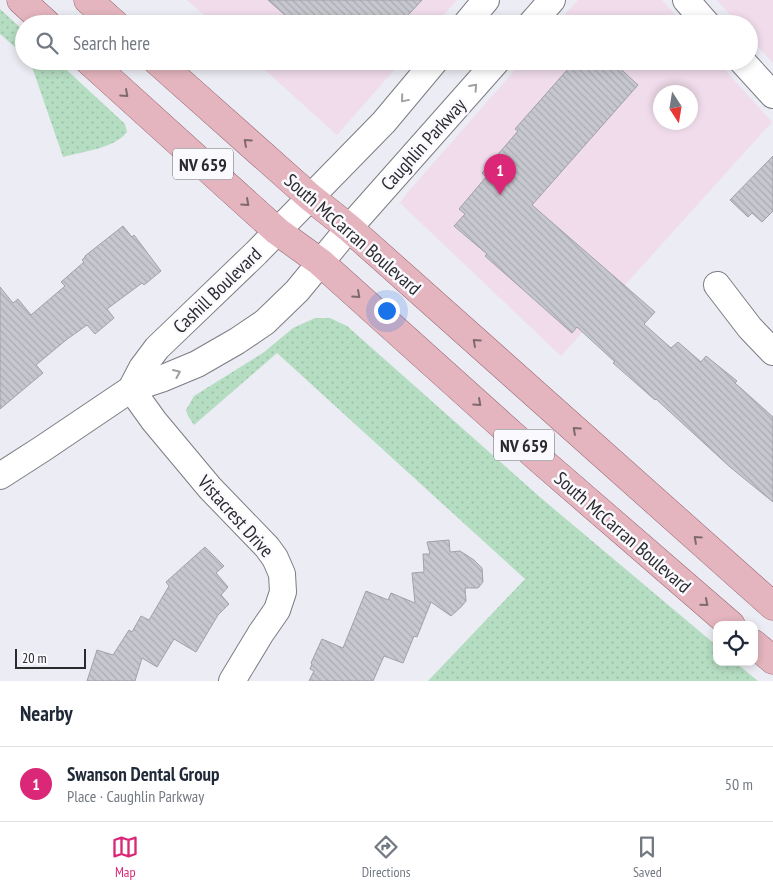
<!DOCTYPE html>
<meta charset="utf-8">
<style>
:root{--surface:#fff;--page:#f2f2f3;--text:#1f2937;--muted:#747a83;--line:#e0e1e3;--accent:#db2777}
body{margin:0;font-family:"PT Sans Narrow",sans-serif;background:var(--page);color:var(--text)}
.controls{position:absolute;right:15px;bottom:15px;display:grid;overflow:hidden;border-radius:10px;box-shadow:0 2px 8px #0003}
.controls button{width:45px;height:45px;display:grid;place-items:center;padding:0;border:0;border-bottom:1px solid var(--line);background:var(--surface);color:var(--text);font:25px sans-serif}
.compass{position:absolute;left:653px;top:85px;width:45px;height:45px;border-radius:50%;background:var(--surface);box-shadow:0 2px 8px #0003;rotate:168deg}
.scale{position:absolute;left:15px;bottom:12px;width:71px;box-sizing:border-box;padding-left:5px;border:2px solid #2b2b2e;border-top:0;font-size:14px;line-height:18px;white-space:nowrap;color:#2b2b2e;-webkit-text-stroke:4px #f9f9fe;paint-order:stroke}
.you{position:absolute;left:386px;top:310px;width:18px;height:18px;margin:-12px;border:4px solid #fff;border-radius:50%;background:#1a73e8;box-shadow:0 0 0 8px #1a73e833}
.badge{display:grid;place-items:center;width:32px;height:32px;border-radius:50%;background:var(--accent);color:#fff;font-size:16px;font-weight:700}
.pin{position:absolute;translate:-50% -41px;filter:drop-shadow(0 1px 2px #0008)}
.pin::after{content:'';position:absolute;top:26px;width:18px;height:15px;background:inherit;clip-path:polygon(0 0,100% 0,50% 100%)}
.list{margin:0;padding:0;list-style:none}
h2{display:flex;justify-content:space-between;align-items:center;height:65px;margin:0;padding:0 20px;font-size:21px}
h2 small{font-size:16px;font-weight:400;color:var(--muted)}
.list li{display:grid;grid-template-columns:32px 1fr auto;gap:15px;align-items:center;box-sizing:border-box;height:75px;padding:0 20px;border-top:1px solid var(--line)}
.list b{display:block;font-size:19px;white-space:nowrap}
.list p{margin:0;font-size:16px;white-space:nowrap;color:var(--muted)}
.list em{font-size:16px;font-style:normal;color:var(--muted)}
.icon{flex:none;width:28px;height:28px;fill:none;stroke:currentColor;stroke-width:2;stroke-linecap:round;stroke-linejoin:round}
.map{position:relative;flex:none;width:773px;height:681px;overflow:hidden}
.search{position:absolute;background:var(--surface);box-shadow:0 2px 8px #0003;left:15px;right:15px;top:15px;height:55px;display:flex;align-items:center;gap:12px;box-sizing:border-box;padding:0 18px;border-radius:28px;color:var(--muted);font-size:19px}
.sheet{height:140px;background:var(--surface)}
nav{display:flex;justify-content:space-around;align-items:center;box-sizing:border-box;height:70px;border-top:1px solid var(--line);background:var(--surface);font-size:14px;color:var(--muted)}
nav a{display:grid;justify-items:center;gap:2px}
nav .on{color:var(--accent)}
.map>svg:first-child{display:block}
.commercial{fill:#f0dceb;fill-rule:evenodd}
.grass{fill:url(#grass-dots)}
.building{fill:url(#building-back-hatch);stroke:#a1a1a8}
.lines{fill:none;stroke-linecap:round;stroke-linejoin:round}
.minor-casing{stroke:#7c7c83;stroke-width:28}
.major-casing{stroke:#98646f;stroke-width:29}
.minor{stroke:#fff;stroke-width:26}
.major{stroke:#e4b5be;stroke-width:28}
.oneway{stroke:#a0a0a1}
.oneway2{stroke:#7e696f}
.labels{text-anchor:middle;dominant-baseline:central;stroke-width:5;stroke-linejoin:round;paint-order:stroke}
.shield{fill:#f9f9fe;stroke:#69696c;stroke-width:1}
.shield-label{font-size:18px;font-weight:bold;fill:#2b2b2e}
.street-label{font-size:19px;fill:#2b2b2e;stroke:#f9f9fe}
</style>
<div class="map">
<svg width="773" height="681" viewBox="0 0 773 681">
<defs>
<pattern id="grass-dots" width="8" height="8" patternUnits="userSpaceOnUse" patternTransform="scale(1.25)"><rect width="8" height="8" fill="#b5ddc2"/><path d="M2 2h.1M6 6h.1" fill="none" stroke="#9cbea7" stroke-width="1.8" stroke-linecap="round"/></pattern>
<pattern id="building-back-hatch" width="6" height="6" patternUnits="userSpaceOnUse" patternTransform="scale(1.25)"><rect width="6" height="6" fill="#c7c7cf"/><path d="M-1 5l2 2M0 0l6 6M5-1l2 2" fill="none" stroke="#ababb2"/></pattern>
</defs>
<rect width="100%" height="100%" fill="#ececf4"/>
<g class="commercial">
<polygon points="187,0 457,0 436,24 214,24"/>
<polygon points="578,0 662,0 684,24 556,24"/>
<polygon points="717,0 773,0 773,63 749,37 749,24 738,24"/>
<polygon points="255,61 402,61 337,135"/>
<path d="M523,61H717L772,122L561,356L400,203L407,193ZM660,92H690V122H660Z"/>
</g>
<g class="grass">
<polygon points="0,9 24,31 24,55 0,34"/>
<path d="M30,61H57L125,124L127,132C114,149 83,151 63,157Z"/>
<polygon points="315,318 330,318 347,326 541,498 717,646 717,662 735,662 758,681 428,681 525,579 277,353 194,425 188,416 186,410 194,396 263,353 293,328"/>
</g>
<g class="building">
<polygon points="268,0 422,0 400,24 295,24"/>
<polygon points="575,61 612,61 638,85 532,205 655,312 644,324 671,348 678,342 701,362 706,356 737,381 735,383 773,417 773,502 730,467 656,399 655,400 613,363 615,362 577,327 572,333 485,256 487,254 454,226 465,214 459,209 486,177 482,173 518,131 515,129"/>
<polygon points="773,156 773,211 762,222 752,213 748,217 730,200"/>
<polygon points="123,226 132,237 134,235 161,271 144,285 142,283 107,309 114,318 95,334 87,325 66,340 36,365 43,373 0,409 0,287 13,303 18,299 31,315 65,286 61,282 84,262 82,260 85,257 85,256"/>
<polygon points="449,540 450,552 460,551 474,560 482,568 483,582 478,588 465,588 466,601 461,607 451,616 431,602 417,637 414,636 403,663 384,656 373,681 309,681 314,671 310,669 312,664 311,663 322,639 343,648 366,591 388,600 391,593 415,603 412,573 424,572 423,554 430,554 427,542"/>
<polygon points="205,547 224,566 216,573 228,587 221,595 229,604 218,615 196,652 174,639 157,667 142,658 135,681 87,681 97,650 113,655 129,630 132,632 141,616 149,620 169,586 166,582"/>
</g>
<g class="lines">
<defs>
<g id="minor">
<polyline points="686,0 707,24"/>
<polyline points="466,24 486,0"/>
<polyline points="531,24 552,0"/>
<polyline points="742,61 773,95"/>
<polyline points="717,285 750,328 773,352"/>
<polyline points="131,389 142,368 157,348 256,253 384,122 435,61"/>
<polyline points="131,389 154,421 210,488 267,547 275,558 282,574 283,592 277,610 261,633 232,681"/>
<polyline points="0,476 42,449 131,389 161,379 197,364 237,341 265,322 297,291 349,228 497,61"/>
</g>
<g id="major">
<polyline points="21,0 47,24"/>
<polyline points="88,0 115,24"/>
<polyline points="89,61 277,231 320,262 538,458 731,625"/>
<polyline points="157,61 310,197 349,228 773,606"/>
<polyline points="754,644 773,660"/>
</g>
</defs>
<use href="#minor" class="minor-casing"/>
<use href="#major" class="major-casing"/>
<use href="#minor" class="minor"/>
<use href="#major" class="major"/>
</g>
<defs><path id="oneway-chevron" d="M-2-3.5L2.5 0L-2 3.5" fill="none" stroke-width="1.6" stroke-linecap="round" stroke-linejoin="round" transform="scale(1.25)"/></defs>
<g class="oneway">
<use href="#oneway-chevron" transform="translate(474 87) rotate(-48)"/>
<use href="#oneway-chevron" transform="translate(404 99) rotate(130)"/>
<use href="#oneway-chevron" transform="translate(177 373) rotate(-23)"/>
</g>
<g class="oneway2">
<use href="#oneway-chevron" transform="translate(125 94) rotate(42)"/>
<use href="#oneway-chevron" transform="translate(247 142) rotate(-138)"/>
<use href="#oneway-chevron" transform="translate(246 203) rotate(42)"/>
<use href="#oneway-chevron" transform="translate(357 295) rotate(42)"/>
<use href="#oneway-chevron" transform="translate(476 342) rotate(-138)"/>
<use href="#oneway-chevron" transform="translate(478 403) rotate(42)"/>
<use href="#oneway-chevron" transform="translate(576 430) rotate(-138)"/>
<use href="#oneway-chevron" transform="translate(697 539) rotate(-138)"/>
<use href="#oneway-chevron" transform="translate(705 603) rotate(40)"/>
</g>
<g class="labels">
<g class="shield">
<rect x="173" y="148.5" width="60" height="31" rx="4"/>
<rect x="494" y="429.5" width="60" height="31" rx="4"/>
</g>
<g class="shield-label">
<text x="203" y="164">NV 659</text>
<text x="524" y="445">NV 659</text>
</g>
<g class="street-label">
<text transform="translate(423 144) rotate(-48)">Caughlin Parkway</text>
<text transform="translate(353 234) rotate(41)">South McCarran Boulevard</text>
<text transform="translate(217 290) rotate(-44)">Cashill Boulevard</text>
<text transform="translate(236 516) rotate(48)">Vistacrest Drive</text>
<text transform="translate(623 532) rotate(41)">South McCarran Boulevard</text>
</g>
</g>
</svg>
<div class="controls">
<button><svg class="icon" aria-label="locate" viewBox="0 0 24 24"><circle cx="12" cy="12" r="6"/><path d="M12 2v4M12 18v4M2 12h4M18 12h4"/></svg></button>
</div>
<svg class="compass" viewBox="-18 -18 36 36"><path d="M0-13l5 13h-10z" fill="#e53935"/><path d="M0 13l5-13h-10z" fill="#747a83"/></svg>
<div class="scale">20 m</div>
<div class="you"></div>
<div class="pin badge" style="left:500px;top:195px">1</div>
<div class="search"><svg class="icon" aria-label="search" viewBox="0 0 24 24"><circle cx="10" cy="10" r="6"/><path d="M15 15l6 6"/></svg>Search here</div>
</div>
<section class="sheet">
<h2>Nearby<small></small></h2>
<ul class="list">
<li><span class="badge">1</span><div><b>Swanson Dental Group</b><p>Place · Caughlin Parkway</p></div><em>50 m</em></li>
</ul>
</section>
<nav>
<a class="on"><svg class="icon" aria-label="map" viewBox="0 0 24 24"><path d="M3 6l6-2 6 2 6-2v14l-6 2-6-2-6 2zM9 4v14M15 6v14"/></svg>Map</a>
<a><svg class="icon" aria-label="directions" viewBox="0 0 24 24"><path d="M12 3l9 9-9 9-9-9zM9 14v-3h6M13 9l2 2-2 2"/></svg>Directions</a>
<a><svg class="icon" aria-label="saved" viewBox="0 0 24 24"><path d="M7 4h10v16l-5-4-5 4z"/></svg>Saved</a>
</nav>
